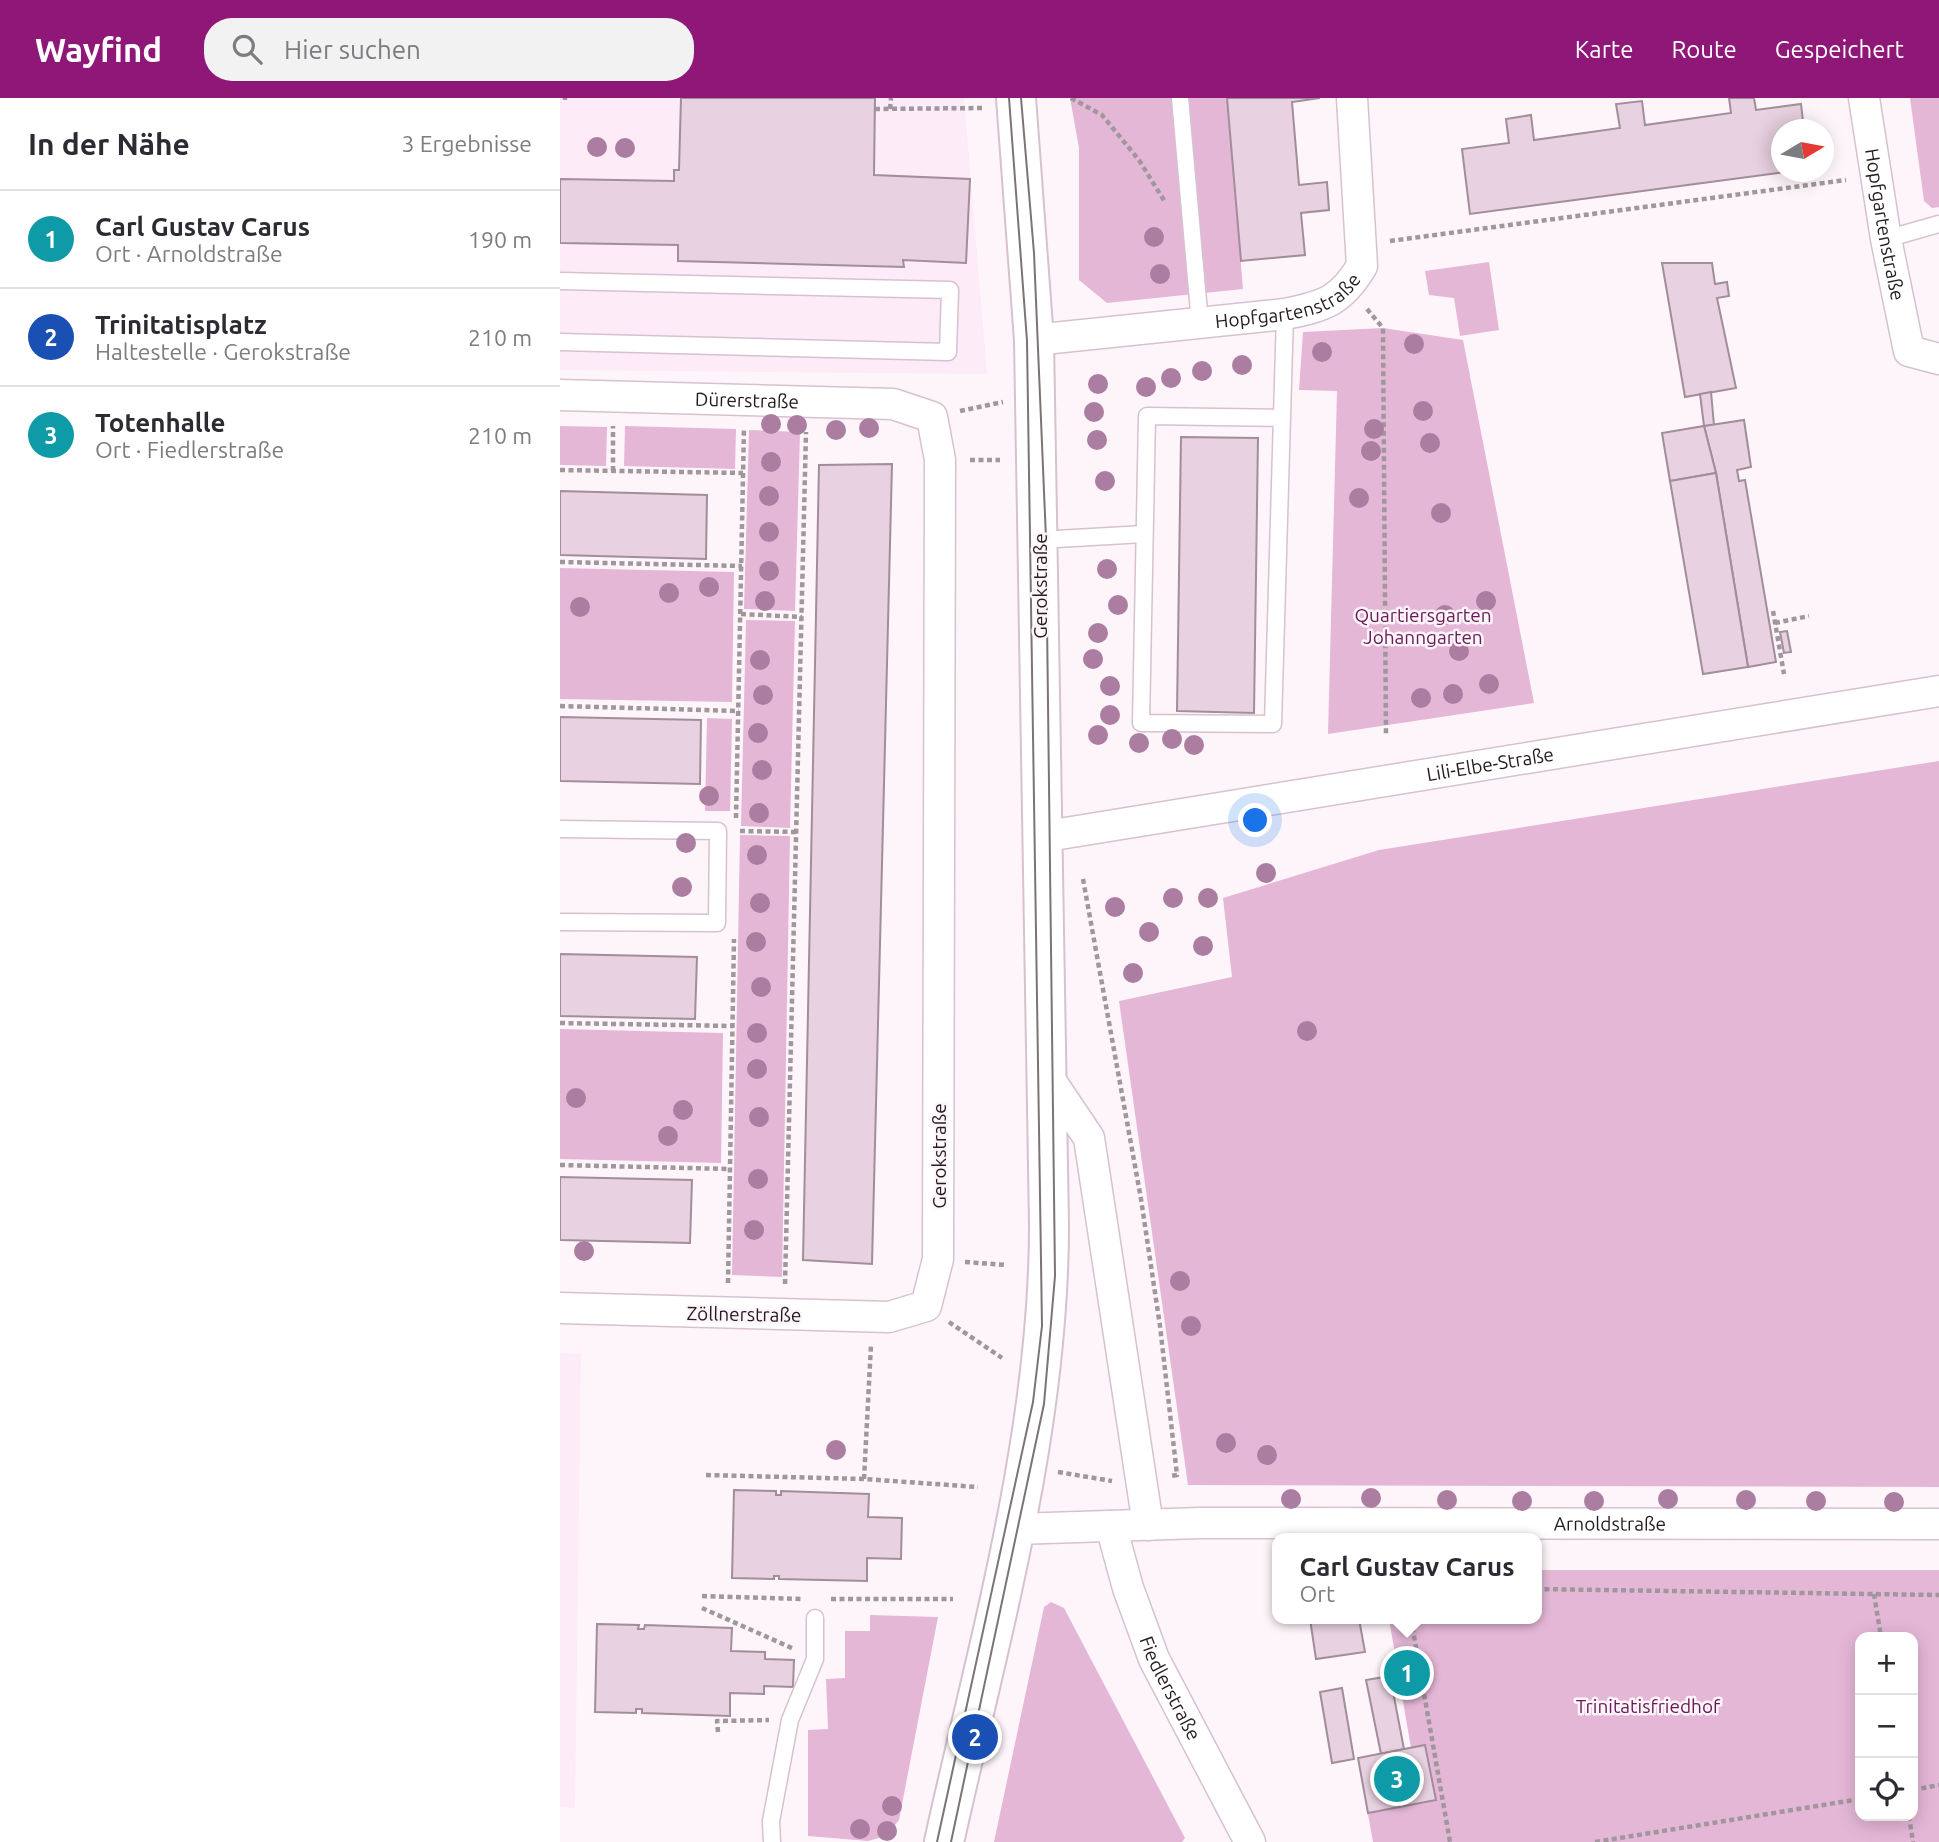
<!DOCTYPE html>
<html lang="de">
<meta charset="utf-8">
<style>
:root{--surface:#fff;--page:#f2f2f3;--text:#2b2b33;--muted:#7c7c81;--line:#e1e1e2;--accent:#8f1777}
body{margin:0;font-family:Ubuntu,sans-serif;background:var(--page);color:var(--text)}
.controls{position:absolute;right:21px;bottom:21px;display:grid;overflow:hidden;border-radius:14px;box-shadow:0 4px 18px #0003}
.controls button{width:63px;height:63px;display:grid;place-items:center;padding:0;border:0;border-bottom:2px solid var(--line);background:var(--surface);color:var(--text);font:35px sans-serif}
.compass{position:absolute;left:1211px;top:21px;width:63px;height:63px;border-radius:50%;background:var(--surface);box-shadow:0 4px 18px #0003;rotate:80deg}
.you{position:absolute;left:696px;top:723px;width:24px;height:24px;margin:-18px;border:5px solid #fff;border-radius:50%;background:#1a73e8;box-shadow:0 0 0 10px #1a73e833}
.badge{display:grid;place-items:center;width:46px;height:46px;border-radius:50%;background:var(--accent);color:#fff;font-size:23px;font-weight:700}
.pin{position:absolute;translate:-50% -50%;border:4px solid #fff;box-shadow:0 2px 7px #0006}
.popup{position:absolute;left:712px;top:1435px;width:270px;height:91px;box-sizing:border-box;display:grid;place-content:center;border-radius:14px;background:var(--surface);filter:drop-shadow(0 2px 5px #0005);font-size:23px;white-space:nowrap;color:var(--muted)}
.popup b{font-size:26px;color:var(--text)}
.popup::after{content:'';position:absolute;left:50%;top:100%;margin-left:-14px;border:14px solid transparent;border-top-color:var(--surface)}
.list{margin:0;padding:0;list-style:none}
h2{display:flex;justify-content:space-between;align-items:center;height:91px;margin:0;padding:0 28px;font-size:30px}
h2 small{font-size:23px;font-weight:400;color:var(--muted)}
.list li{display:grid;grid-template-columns:46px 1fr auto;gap:21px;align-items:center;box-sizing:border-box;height:98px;padding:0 28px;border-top:2px solid var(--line)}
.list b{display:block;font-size:26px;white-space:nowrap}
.list p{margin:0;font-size:23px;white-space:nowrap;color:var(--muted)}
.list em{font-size:23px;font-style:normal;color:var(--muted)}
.icon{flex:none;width:38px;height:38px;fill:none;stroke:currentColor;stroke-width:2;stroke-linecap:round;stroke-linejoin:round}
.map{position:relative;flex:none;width:1379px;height:1744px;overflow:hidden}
header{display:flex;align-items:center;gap:42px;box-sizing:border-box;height:98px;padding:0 35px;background:var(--accent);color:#fff}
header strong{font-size:33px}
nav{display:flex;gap:38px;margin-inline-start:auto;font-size:24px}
.search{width:490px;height:63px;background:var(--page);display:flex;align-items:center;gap:18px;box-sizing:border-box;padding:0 24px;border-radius:28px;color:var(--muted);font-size:26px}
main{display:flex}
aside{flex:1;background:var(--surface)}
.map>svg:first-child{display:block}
.built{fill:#fdebf7}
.green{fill:#e5b7d7;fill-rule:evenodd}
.building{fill:#e8d1e0;stroke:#a28d9b;stroke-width:2}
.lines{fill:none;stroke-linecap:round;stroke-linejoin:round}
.service-casing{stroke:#d7c1d0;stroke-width:19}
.minor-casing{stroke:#d7c1d0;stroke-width:33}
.tertiary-casing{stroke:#d7c1d0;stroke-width:42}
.path{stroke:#a0979d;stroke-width:4.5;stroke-dasharray:5 3.5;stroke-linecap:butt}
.service{stroke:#fff;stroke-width:16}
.minor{stroke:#fff;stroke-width:30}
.tertiary{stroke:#fff;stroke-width:38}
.tram{stroke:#7c7379;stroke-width:2}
.tree{fill:#ab7da0}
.labels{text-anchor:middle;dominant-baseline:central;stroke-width:5;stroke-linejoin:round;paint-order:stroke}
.street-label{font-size:19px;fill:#231b20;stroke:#fef5fb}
.park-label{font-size:19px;fill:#671a56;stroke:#fef5fb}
</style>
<header>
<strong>Wayfind</strong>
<div class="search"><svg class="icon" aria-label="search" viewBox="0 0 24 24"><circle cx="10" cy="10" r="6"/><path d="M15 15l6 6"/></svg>Hier suchen</div>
<nav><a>Karte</a><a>Route</a><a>Gespeichert</a></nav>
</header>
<main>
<aside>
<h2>In der Nähe<small>3 Ergebnisse</small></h2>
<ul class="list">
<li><span class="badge" style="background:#0f9aa8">1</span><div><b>Carl Gustav Carus</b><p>Ort · Arnoldstraße</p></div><em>190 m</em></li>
<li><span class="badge" style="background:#1a4fb4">2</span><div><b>Trinitatisplatz</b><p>Haltestelle · Gerokstraße</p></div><em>210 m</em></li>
<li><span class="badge" style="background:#0f9aa8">3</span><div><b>Totenhalle</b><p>Ort · Fiedlerstraße</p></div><em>210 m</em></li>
</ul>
</aside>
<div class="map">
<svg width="1379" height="1744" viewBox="0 0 1379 1744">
<rect width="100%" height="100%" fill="#fef5fb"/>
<g class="built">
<polygon points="0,0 404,0 427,276 0,272"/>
<polygon points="0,1255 21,1256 15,1710 0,1709"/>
</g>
<g class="green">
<polygon points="510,0 667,0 683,191 547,205 519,182 519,50"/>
<polygon points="1350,0 1379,0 1379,109 1372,110 1364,103"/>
<polygon points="929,164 939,232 900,238 894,200 869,197 865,173"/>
<polygon points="823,230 903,242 974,605 768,636 777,293 739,292 743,234"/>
<polygon points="0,328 47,329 46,368 0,367"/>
<polygon points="65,328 176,331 175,371 64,368"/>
<polygon points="189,332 240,334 235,513 184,511"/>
<polygon points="0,470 174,474 172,604 0,601"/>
<polygon points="186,522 235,523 230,730 181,728"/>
<polygon points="147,620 172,621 170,713 145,713"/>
<polygon points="1379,663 1379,1389 628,1387 559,903 672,879 663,800 819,752"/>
<polygon points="180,737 230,738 222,1179 172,1177"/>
<polygon points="0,931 163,935 161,1065 0,1061"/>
<path d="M977,1472H1379V1744H813L798,1660L851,1650L829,1521H976ZM1300,1539H1353V1718H1300Z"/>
<polygon points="491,1504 504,1510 625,1740 622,1744 434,1744 484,1509"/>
<polygon points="310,1517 378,1519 339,1722 326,1738 308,1743 248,1738 248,1632 268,1631 266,1581 285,1580 285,1533 310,1533"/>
</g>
<g class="building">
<polygon points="121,0 315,0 314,77 410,81 406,165 343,162 344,169 118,163 118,147 0,145 0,81 114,83 114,72 119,72"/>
<polygon points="667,0 760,0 732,4 739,87 767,84 769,112 741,115 745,157 681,163"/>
<polygon points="1194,0 1196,12 1241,6 1244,32 1222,32 1222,74 1225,74 910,116 902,51 949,45 946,21 971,17 974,42 1060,30 1056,6 1082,3 1085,27 1171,15 1169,0"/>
<polygon points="1102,165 1152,165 1155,186 1167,184 1169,198 1157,200 1176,290 1125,299"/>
<polygon points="1151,294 1154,327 1144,328 1140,296"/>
<polygon points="1184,322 1191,369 1177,372 1179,383 1185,382 1216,564 1188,569 1156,375 1144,328"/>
<polygon points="1144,328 1156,375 1110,383 1102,335"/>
<polygon points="621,339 698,340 694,615 617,613"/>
<polygon points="332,366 312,1166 243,1162 259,367"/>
<polygon points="1156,375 1188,569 1143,576 1110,383"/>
<polygon points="0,393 147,397 146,461 0,457"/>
<polygon points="1227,533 1231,554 1224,555 1220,534"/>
<polygon points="0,619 141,622 140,686 0,683"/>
<polygon points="0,856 137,859 135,921 0,918"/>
<polygon points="0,1079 132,1082 130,1145 0,1142"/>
<polygon points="174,1392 216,1393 216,1397 221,1397 221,1393 309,1396 308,1419 342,1420 341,1461 307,1460 307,1483 219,1481 219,1478 214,1478 214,1481 172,1480"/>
<polygon points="750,1521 799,1521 805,1554 756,1561"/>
<polygon points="37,1526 79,1527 78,1531 84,1531 85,1527 172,1530 171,1553 205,1554 205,1561 234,1562 233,1589 204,1588 204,1596 170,1595 170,1618 82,1615 82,1611 76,1611 76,1615 35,1614"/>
<polygon points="830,1578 844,1651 821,1656 806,1582"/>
<polygon points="782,1590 794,1661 772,1665 760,1594"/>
<polygon points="865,1647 876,1702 808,1715 798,1660"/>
</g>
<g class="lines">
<defs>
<g id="service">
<polyline points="620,0 640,225"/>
<polyline points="1326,141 1379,126"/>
<polyline points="0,183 390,192 388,254 0,244"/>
<polyline points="722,320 587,318 581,625 713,626 725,216"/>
<polyline points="479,442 584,436"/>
<polyline points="0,731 158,733 157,825 0,824"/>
<polyline points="212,1744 211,1723 230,1622 255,1561 255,1520"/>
</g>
<g id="minor">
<path id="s1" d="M1304,0L1326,141L1349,253L1379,261"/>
<path id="s2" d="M474,242L725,216C765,208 781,203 802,168L792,0"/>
<path id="s3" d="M0,297L333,306L372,319L380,362L378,1161L366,1208L329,1219L0,1210"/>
<path id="s4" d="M481,739L1379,593"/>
<polyline points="486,976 529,1040 588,1427"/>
<path id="s5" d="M551,1428L568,1490L594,1561L690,1744"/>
<path id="s6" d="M453,1431L640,1425L1379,1426"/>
</g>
<path id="tertiary" d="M384,1744C429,1541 489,1336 489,1127L474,242L456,0"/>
</defs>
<use href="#service" class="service-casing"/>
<use href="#minor" class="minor-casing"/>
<use href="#tertiary" class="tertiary-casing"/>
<g class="path">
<polyline points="511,0 542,17 579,62 605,104"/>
<polyline points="5,2 5,0"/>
<polyline points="315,11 422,10"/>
<polyline points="330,11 331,0"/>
<polyline points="830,143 1286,82"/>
<polyline points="807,211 823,230 826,638"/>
<polyline points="400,313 443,304"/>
<polyline points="410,362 440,362"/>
<polyline points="0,372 183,375"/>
<polyline points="53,373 53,328"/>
<polyline points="0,464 182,468"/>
<polyline points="1213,513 1224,576"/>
<polyline points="181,516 242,519"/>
<polyline points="1215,525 1249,518"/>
<polyline points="0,608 179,613"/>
<polyline points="176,720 184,330"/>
<polyline points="180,733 236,734"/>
<polyline points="523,781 581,1101 600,1228 617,1377 610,1378"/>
<polyline points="0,925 173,928"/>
<polyline points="0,1067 170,1071"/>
<polyline points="405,1164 446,1167"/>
<polyline points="168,1185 174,841"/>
<polyline points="225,1186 246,334"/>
<polyline points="389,1224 442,1260"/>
<polyline points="498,1374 552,1383"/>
<polyline points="146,1377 304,1381 418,1389"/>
<polyline points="304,1381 311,1247"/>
<polyline points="976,1491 1379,1497"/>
<polyline points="1314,1496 1321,1539"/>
<polyline points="142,1498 242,1501"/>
<polyline points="271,1501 393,1501"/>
<polyline points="142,1510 234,1551"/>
<polyline points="851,1521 890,1744"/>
<polyline points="158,1634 157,1623 209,1622"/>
<polyline points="1353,1692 1379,1687"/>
<polyline points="1349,1718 1353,1744"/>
<polyline points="1035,1744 1300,1701"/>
</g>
<use href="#service" class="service"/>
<use href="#minor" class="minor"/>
<use href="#tertiary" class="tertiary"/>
<g class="tram">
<polyline points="377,1744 473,1304 482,1228 467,243 449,0"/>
<polyline points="391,1744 484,1306 495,1178 486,441 474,155 461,0"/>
</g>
</g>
<g class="tree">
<circle cx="37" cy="49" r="10"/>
<circle cx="65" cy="50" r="10"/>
<circle cx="594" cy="139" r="10"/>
<circle cx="600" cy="176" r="10"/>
<circle cx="854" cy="246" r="10"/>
<circle cx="762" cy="254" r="10"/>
<circle cx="682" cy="267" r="10"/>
<circle cx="642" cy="273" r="10"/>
<circle cx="611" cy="280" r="10"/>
<circle cx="538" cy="286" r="10"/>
<circle cx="586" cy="289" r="10"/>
<circle cx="863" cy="313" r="10"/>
<circle cx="534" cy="314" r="10"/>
<circle cx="211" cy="326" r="10"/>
<circle cx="237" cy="327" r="10"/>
<circle cx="309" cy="330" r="10"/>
<circle cx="814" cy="331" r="10"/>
<circle cx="276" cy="332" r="10"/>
<circle cx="537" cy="342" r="10"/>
<circle cx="870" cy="345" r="10"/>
<circle cx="811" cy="353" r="10"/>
<circle cx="211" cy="364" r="10"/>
<circle cx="545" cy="383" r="10"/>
<circle cx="209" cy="398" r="10"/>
<circle cx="799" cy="400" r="10"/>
<circle cx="881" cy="415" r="10"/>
<circle cx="209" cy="434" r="10"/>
<circle cx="547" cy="471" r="10"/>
<circle cx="209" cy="473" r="10"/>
<circle cx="149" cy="489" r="10"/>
<circle cx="109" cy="495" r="10"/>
<circle cx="205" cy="503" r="10"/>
<circle cx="926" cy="503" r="10"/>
<circle cx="558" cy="507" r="10"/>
<circle cx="20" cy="509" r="10"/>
<circle cx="885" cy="517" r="10"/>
<circle cx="538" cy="535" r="10"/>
<circle cx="899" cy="553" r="10"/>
<circle cx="533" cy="561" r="10"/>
<circle cx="200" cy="562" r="10"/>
<circle cx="929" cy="586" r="10"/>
<circle cx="550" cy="588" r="10"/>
<circle cx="893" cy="596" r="10"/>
<circle cx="203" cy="597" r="10"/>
<circle cx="861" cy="600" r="10"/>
<circle cx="550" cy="617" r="10"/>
<circle cx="198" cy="635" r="10"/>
<circle cx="538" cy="637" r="10"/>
<circle cx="612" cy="641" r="10"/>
<circle cx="579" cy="645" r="10"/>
<circle cx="634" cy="647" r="10"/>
<circle cx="202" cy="672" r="10"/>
<circle cx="149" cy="698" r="10"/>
<circle cx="199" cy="715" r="10"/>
<circle cx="126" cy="745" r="10"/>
<circle cx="197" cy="757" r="10"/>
<circle cx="706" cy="775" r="10"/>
<circle cx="122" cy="789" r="10"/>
<circle cx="613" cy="800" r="10"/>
<circle cx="648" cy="800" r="10"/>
<circle cx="200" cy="805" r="10"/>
<circle cx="555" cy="809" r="10"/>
<circle cx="589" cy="834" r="10"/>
<circle cx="196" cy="844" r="10"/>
<circle cx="643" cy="848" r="10"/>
<circle cx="573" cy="875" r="10"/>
<circle cx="201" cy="889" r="10"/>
<circle cx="747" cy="933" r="10"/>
<circle cx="197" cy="935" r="10"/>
<circle cx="197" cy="971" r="10"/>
<circle cx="16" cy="1000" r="10"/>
<circle cx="123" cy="1012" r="10"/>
<circle cx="199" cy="1019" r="10"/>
<circle cx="108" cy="1038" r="10"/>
<circle cx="198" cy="1081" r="10"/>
<circle cx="194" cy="1132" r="10"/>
<circle cx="24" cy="1153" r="10"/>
<circle cx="620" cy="1183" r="10"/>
<circle cx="631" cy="1228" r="10"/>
<circle cx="666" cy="1345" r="10"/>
<circle cx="276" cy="1352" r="10"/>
<circle cx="707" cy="1357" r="10"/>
<circle cx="811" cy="1400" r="10"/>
<circle cx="731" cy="1401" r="10"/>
<circle cx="1108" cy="1401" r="10"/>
<circle cx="887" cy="1402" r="10"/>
<circle cx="1186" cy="1402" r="10"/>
<circle cx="962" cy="1403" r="10"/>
<circle cx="1034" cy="1403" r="10"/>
<circle cx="1256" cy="1403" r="10"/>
<circle cx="1334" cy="1404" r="10"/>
<circle cx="332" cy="1708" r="10"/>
<circle cx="300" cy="1731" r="10"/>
<circle cx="327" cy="1733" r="10"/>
</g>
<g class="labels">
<g class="street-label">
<text stroke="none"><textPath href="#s1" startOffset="128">Hopfgartenstraße</textPath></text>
<text stroke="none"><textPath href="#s2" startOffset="259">Hopfgartenstraße</textPath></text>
<text stroke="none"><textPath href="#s3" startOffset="187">Dürerstraße</textPath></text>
<text transform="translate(480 488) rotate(-90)">Gerokstraße</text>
<text stroke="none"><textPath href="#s4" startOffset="455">Lili-Elbe-Straße</textPath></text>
<text transform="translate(379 1058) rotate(-90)">Gerokstraße</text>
<text transform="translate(184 1216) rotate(1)">Zöllnerstraße</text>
<text stroke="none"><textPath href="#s6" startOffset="597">Arnoldstraße</textPath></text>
<text stroke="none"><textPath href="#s5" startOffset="173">Fiedlerstraße</textPath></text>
</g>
<g class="park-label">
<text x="863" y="517">Quartiersgarten<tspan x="863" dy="22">Johanngarten</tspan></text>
<text x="1088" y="1608">Trinitatisfriedhof</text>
</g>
</g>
</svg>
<div class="controls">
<button>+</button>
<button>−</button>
<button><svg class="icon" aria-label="locate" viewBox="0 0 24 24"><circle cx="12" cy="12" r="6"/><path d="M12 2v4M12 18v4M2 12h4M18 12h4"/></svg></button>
</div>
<svg class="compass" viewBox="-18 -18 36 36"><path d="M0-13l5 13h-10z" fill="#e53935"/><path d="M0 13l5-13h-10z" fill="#7c7c81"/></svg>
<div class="you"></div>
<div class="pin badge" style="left:847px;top:1575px;background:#0f9aa8">1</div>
<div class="popup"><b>Carl Gustav Carus</b>Ort</div>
<div class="pin badge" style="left:415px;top:1639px;background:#1a4fb4">2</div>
<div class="pin badge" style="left:837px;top:1681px;background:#0f9aa8">3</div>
</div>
</main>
